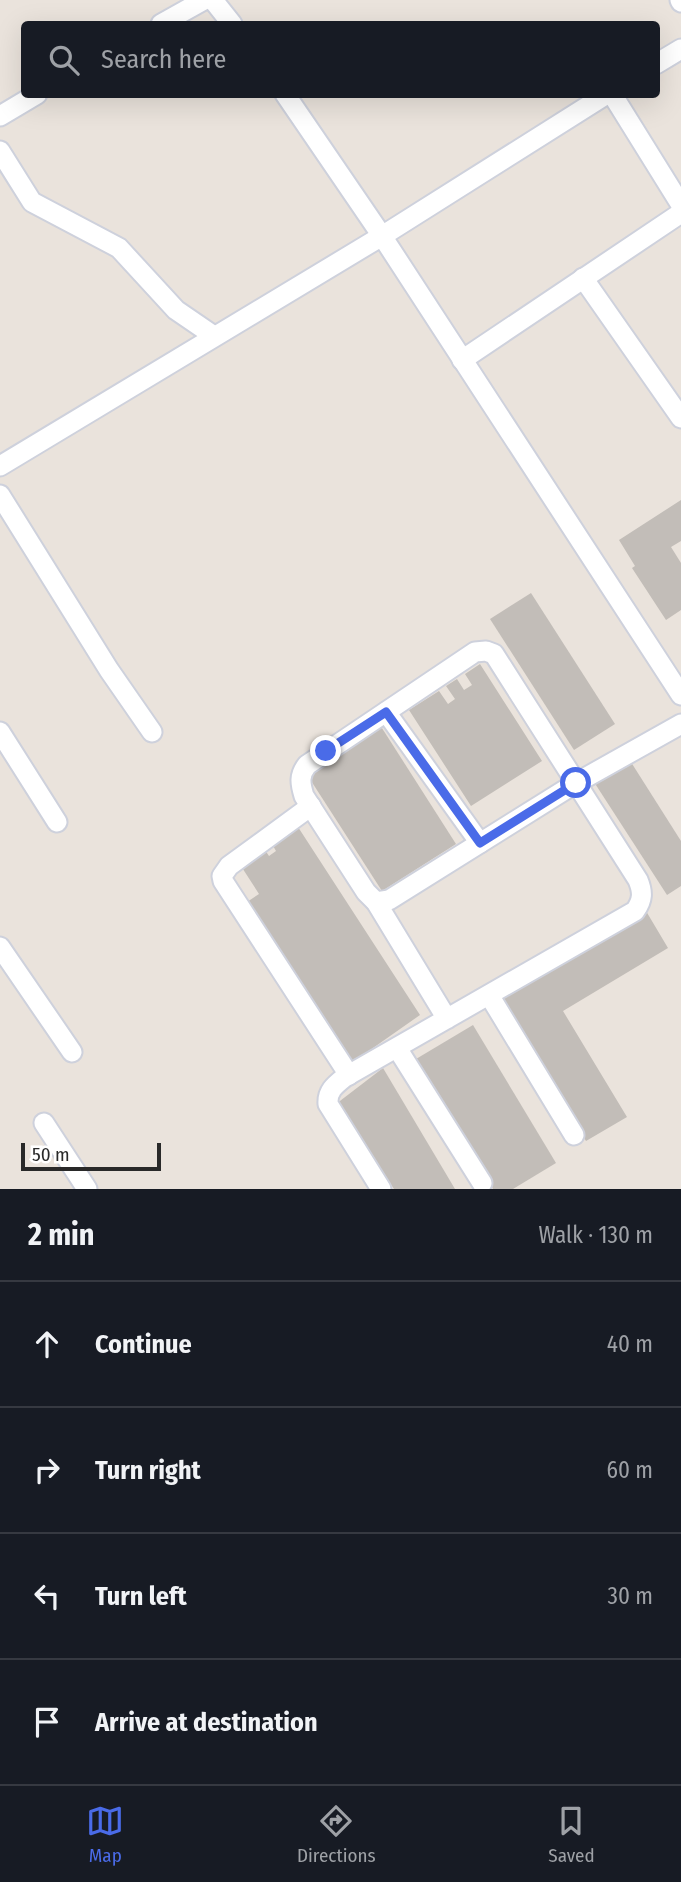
<!DOCTYPE html>
<meta charset="utf-8">
<style>
:root{--surface:#171b24;--page:#20242c;--text:#f1f3f6;--muted:#9ea1a6;--line:#363941;--accent:#4a6be8}
body{margin:0;font-family:"Fira Sans Condensed",sans-serif;background:var(--page);color:var(--text)}
.scale{position:absolute;left:21px;bottom:18px;width:140px;box-sizing:border-box;padding-left:7px;border:4px solid #292929;border-top:0;font-size:19px;line-height:24px;white-space:nowrap;color:#292929;-webkit-text-stroke:5px #fff;paint-order:stroke}
.stop{position:absolute;width:21px;height:21px;margin:-16px;border:5px solid #4a6be8;border-radius:50%;background:#fff}
.stop.end{background:#4a6be8;border-color:#fff;box-shadow:0 2px 7px #0008}
.list{margin:0;padding:0;list-style:none}
h2{display:flex;justify-content:space-between;align-items:center;height:91px;margin:0;padding:0 28px;font-size:30px}
h2 small{font-size:23px;font-weight:400;color:var(--muted)}
.list li{display:grid;grid-template-columns:46px 1fr auto;gap:21px;align-items:center;box-sizing:border-box;height:126px;padding:0 28px;border-top:2px solid var(--line)}
.list b{display:block;font-size:26px;white-space:nowrap}
.list em{font-size:23px;font-style:normal;color:var(--muted)}
.icon{flex:none;width:38px;height:38px;fill:none;stroke:currentColor;stroke-width:2;stroke-linecap:round;stroke-linejoin:round}
.map{position:relative;flex:none;width:681px;height:1189px;overflow:hidden}
.search{position:absolute;background:var(--surface);box-shadow:0 7px 28px #0002;left:21px;right:21px;top:21px;height:77px;display:flex;align-items:center;gap:18px;box-sizing:border-box;padding:0 24px;border-radius:7px;color:var(--muted);font-size:26px}
.sheet{height:595px;background:var(--surface)}
nav{display:flex;justify-content:space-around;align-items:center;box-sizing:border-box;height:98px;border-top:2px solid var(--line);background:var(--surface);font-size:19px;color:var(--muted)}
nav a{display:grid;justify-items:center;gap:4px}
nav .on{color:var(--accent)}
.map>svg:first-child{display:block}
.building{fill:#c2bdb8}
.lines{fill:none;stroke-linecap:round;stroke-linejoin:round}
.minor-casing{stroke:#ced1dc;stroke-width:23}
.minor{stroke:#fff;stroke-width:19}
.route{stroke:#4a6be8;stroke-width:9}
</style>
<div class="map">
<svg width="681" height="1189" viewBox="0 0 681 1189">
<rect width="100%" height="100%" fill="#eae3dc"/>
<g class="building">
<polygon points="681,500 681,541 671,547 681,563 681,610 666,620 632,568 635,566 619,540"/>
<polygon points="531,593 615,724 574,750 490,619"/>
<polygon points="480,664 542,761 471,806 409,710 439,691 448,704 455,699 446,686 457,679 464,690 472,685 465,674"/>
<polygon points="380,725 456,844 382,891 306,773"/>
<polygon points="629,759 681,841 681,886 667,895 594,782"/>
<polygon points="298,827 420,1015 353,1062 247,902 259,894 239,863 263,847 269,856 276,851 272,844"/>
<polygon points="646,911 668,948 563,1011 627,1117 586,1141 501,998"/>
<polygon points="473,1025 556,1163 513,1189 493,1189 416,1059"/>
<polygon points="383,1068 455,1189 394,1189 336,1104"/>
</g>
<g class="lines">
<defs>
<g id="minor">
<polyline points="213,0 232,24"/>
<polyline points="680,0 681,2"/>
<polyline points="161,24 204,0"/>
<polyline points="656,64 681,49"/>
<polyline points="285,94 382,236 681,695"/>
<polyline points="612,94 681,205"/>
<polyline points="0,116 37,94"/>
<polyline points="0,151 32,202 119,248 176,310 214,336"/>
<polyline points="583,278 681,418"/>
<polyline points="462,360 681,213"/>
<polyline points="0,466 382,236 607,94"/>
<polyline points="0,495 109,670 152,732"/>
<polyline points="386,712 480,843"/>
<polyline points="0,732 57,822"/>
<polyline points="311,806 229,866 222,876 223,881 349,1075"/>
<polyline points="376,902 389,900 576,783 681,724"/>
<polyline points="0,947 72,1052"/>
<polyline points="489,995 574,1135"/>
<polyline points="397,1048 482,1183"/>
<polyline points="44,1123 87,1189"/>
<path d="M381,1189L328,1104C327,1091 335,1085 345,1077L635,911C643,900 643,892 638,880L494,654L486,651L475,652L307,765C299,775 300,783 304,796L366,892L376,902L447,1019"/>
</g>
</defs>
<use href="#minor" class="minor-casing"/>
<use href="#minor" class="minor"/>
</g>
<g class="lines">
<polyline class="route" points="326,751 386,712 480,843 576,783"/>
</g>
</svg>
<div class="scale">50 m</div>
<div class="stop" style="left:576px;top:783px"></div>
<div class="stop end" style="left:326px;top:751px"></div>
<div class="search"><svg class="icon" aria-label="search" viewBox="0 0 24 24"><circle cx="10" cy="10" r="6"/><path d="M15 15l6 6"/></svg>Search here</div>
</div>
<section class="sheet">
<h2>2 min<small>Walk · 130 m</small></h2>
<ul class="list">
<li><svg class="icon" aria-label="ahead" viewBox="0 0 24 24"><path d="M12 20V5M6 11l6-6 6 6"/></svg><div><b>Continue</b></div><em>40 m</em></li>
<li><svg class="icon" aria-label="right" viewBox="0 0 24 24"><path d="M7 20v-9h11M14 6l5 5-5 5"/></svg><div><b>Turn right</b></div><em>60 m</em></li>
<li><svg class="icon" aria-label="left" viewBox="0 0 24 24"><path d="M17 20v-9H6M10 6l-5 5 5 5"/></svg><div><b>Turn left</b></div><em>30 m</em></li>
<li><svg class="icon" aria-label="arrive" viewBox="0 0 24 24"><path d="M6 21V4h12l-3 4 3 4H6"/></svg><div><b>Arrive at destination</b></div></li>
</ul>
</section>
<nav>
<a class="on"><svg class="icon" aria-label="map" viewBox="0 0 24 24"><path d="M3 6l6-2 6 2 6-2v14l-6 2-6-2-6 2zM9 4v14M15 6v14"/></svg>Map</a>
<a><svg class="icon" aria-label="directions" viewBox="0 0 24 24"><path d="M12 3l9 9-9 9-9-9zM9 14v-3h6M13 9l2 2-2 2"/></svg>Directions</a>
<a><svg class="icon" aria-label="saved" viewBox="0 0 24 24"><path d="M7 4h10v16l-5-4-5 4z"/></svg>Saved</a>
</nav>
